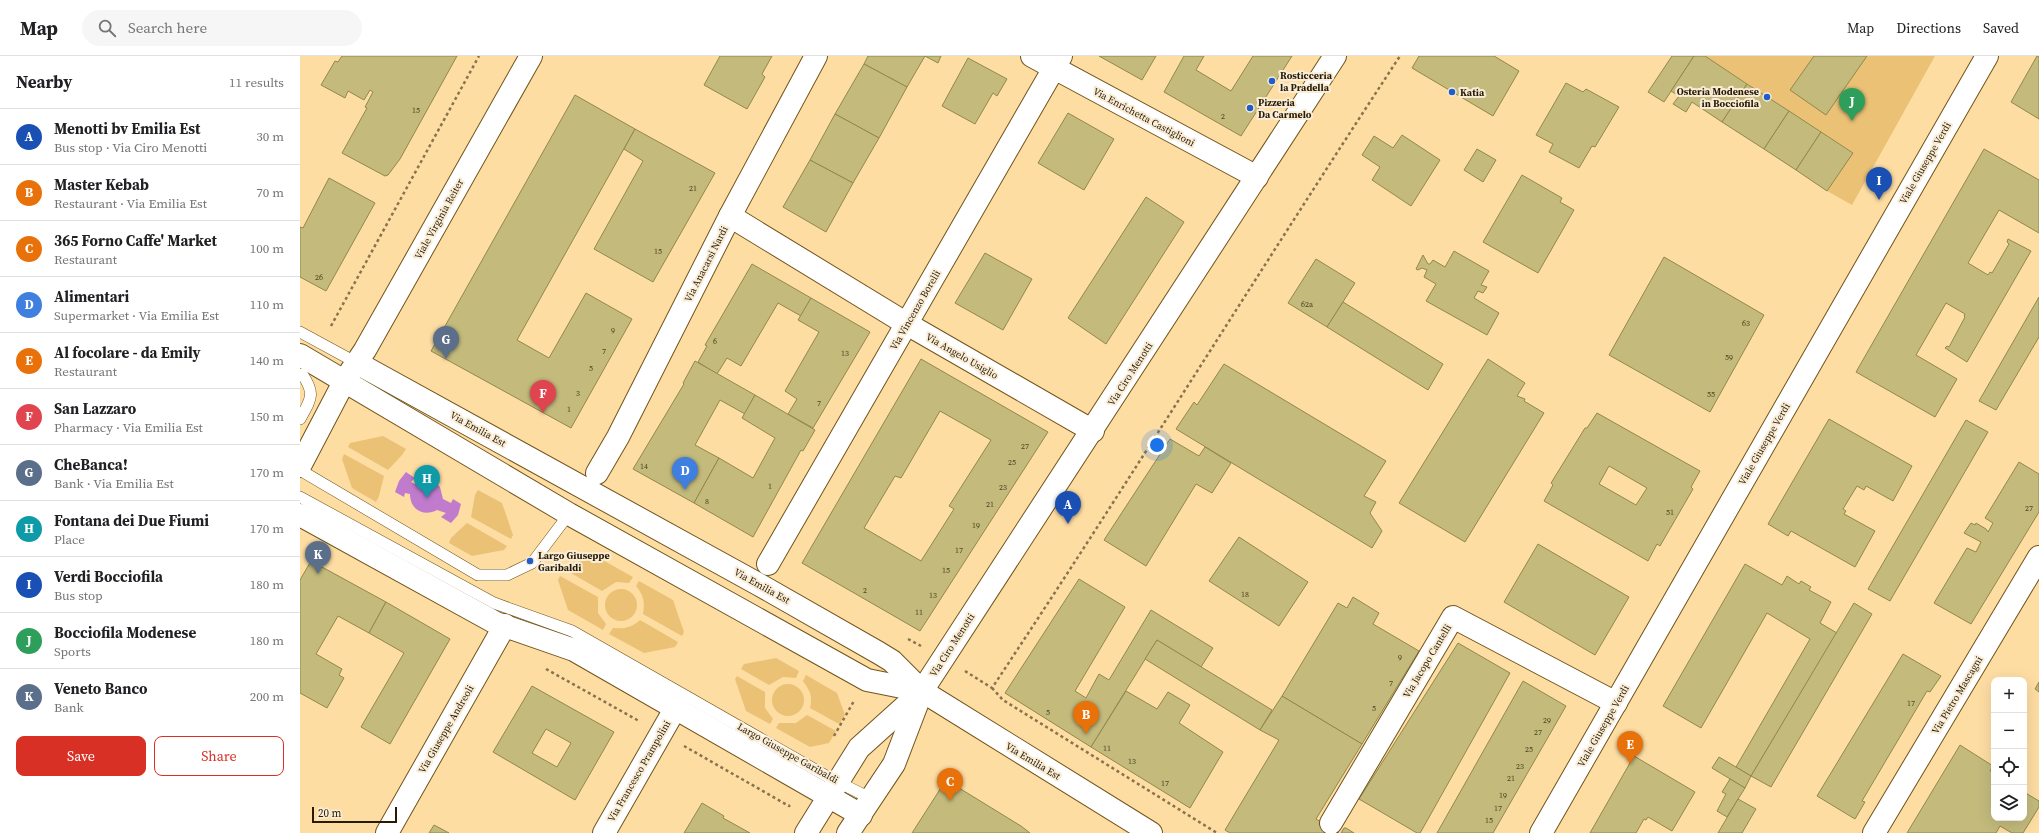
<!DOCTYPE html>
<meta charset="utf-8">
<style>
:root{--surface:#fff;--page:#f6f6f6;--text:#202124;--muted:#757577;--line:#e0e0e0;--accent:#d93025}
body{margin:0;font-family:"Source Serif 4",serif;background:var(--page);color:var(--text)}
.controls{position:absolute;right:12px;bottom:12px;display:grid;overflow:hidden;border-radius:8px;box-shadow:0 4px 16px #0002}
.controls button{width:36px;height:36px;display:grid;place-items:center;padding:0;border:0;border-bottom:1px solid var(--line);background:var(--surface);color:var(--text);font:20px sans-serif}
.scale{position:absolute;left:12px;bottom:10px;width:85px;box-sizing:border-box;padding-left:4px;border:2px solid #271b04;border-top:0;font-size:11px;line-height:14px;white-space:nowrap;color:#271b04;-webkit-text-stroke:3px #faedd7;paint-order:stroke}
.you{position:absolute;left:857px;top:389px;width:14px;height:14px;margin:-10px;border:3px solid #fff;border-radius:50%;background:#1a73e8;box-shadow:0 0 0 6px #1a73e833}
.badge{display:grid;place-items:center;width:26px;height:26px;border-radius:50%;background:var(--accent);color:#fff;font-size:13px;font-weight:700}
.pin{position:absolute;translate:-50% -33px;filter:drop-shadow(0 1px 2px #0008)}
.pin::after{content:'';position:absolute;top:21px;width:14px;height:12px;background:inherit;clip-path:polygon(0 0,100% 0,50% 100%)}
.list{margin:0;padding:0;list-style:none}
h2{display:flex;justify-content:space-between;align-items:center;height:52px;margin:0;padding:0 16px;font-size:17px}
h2 small{font-size:13px;font-weight:400;color:var(--muted)}
.list li{display:grid;grid-template-columns:26px 1fr auto;gap:12px;align-items:center;box-sizing:border-box;height:56px;padding:0 16px;border-top:1px solid var(--line)}
.list b{display:block;font-size:15px;white-space:nowrap}
.list p{margin:0;font-size:13px;white-space:nowrap;color:var(--muted)}
.list em{font-size:13px;font-style:normal;color:var(--muted)}
.actions{display:flex;gap:8px;padding:12px 16px}
.actions a{flex:1;padding:9px 0;border:1px solid var(--accent);border-radius:8px;text-align:center;font-size:14px;color:var(--accent)}
.actions .main{background:var(--accent);color:#fff}
.icon{flex:none;width:22px;height:22px;fill:none;stroke:currentColor;stroke-width:2;stroke-linecap:round;stroke-linejoin:round}
.map{position:relative;flex:none;width:1739px;height:777px;overflow:hidden}
header{display:flex;align-items:center;gap:24px;box-sizing:border-box;height:56px;padding:0 20px;background:var(--surface);border-bottom:1px solid var(--line)}
header strong{font-size:19px}
nav{display:flex;gap:22px;margin-inline-start:auto;font-size:14px}
.search{width:280px;height:36px;background:var(--page);display:flex;align-items:center;gap:10px;box-sizing:border-box;padding:0 14px;border-radius:22px;color:var(--muted);font-size:15px}
main{display:flex}
aside{flex:1;background:var(--surface)}
.map>svg:first-child{display:block}
.green{fill:#eac175}
.water{fill:#c07bcd}
.building{fill:#c3ba7c;stroke:#91884b;fill-rule:evenodd}
.lines{fill:none;stroke-linecap:round;stroke-linejoin:round}
.service-casing{stroke:#71541b;stroke-width:12}
.minor-casing{stroke:#71541b;stroke-width:24}
.tertiary-casing{stroke:#71541b;stroke-width:24}
.path{stroke:#88734c;stroke-width:2.5;stroke-dasharray:3 3;stroke-linecap:butt}
.service{stroke:#fff;stroke-width:11}
.minor{stroke:#fff;stroke-width:22}
.tertiary{stroke:#fff;stroke-width:22}
.poi-dot{fill:#215dc9;stroke:#faedd7;stroke-width:1.5}
.labels{text-anchor:middle;dominant-baseline:central;stroke-width:4;stroke-linejoin:round;paint-order:stroke}
.number-label{font-size:8px;fill:#4e4322}
.poi-label{font-size:10px;font-weight:bold;fill:#271b04;stroke:#faedd7;text-anchor:start}
.street-label{font-size:10px;fill:#271b04;stroke:#faedd7}
</style>
<header>
<strong>Map</strong>
<div class="search"><svg class="icon" aria-label="search" viewBox="0 0 24 24"><circle cx="10" cy="10" r="6"/><path d="M15 15l6 6"/></svg>Search here</div>
<nav><a>Map</a><a>Directions</a><a>Saved</a></nav>
</header>
<main>
<aside>
<h2>Nearby<small>11 results</small></h2>
<ul class="list">
<li><span class="badge" style="background:#1a4fb4">A</span><div><b>Menotti bv Emilia Est</b><p>Bus stop · Via Ciro Menotti</p></div><em>30 m</em></li>
<li><span class="badge" style="background:#e8710a">B</span><div><b>Master Kebab</b><p>Restaurant · Via Emilia Est</p></div><em>70 m</em></li>
<li><span class="badge" style="background:#e8710a">C</span><div><b>365 Forno Caffe' Market</b><p>Restaurant</p></div><em>100 m</em></li>
<li><span class="badge" style="background:#3f7fe0">D</span><div><b>Alimentari</b><p>Supermarket · Via Emilia Est</p></div><em>110 m</em></li>
<li><span class="badge" style="background:#e8710a">E</span><div><b>Al focolare - da Emily</b><p>Restaurant</p></div><em>140 m</em></li>
<li><span class="badge" style="background:#e0444e">F</span><div><b>San Lazzaro</b><p>Pharmacy · Via Emilia Est</p></div><em>150 m</em></li>
<li><span class="badge" style="background:#5c6f8a">G</span><div><b>CheBanca!</b><p>Bank · Via Emilia Est</p></div><em>170 m</em></li>
<li><span class="badge" style="background:#0f9aa8">H</span><div><b>Fontana dei Due Fiumi</b><p>Place</p></div><em>170 m</em></li>
<li><span class="badge" style="background:#1a4fb4">I</span><div><b>Verdi Bocciofila</b><p>Bus stop</p></div><em>180 m</em></li>
<li><span class="badge" style="background:#2e9e5b">J</span><div><b>Bocciofila Modenese</b><p>Sports</p></div><em>180 m</em></li>
<li><span class="badge" style="background:#5c6f8a">K</span><div><b>Veneto Banco</b><p>Bank</p></div><em>200 m</em></li>
</ul>
<div class="actions"><a class="main">Save</a><a>Share</a></div>
</aside>
<div class="map">
<svg width="1739" height="777" viewBox="0 0 1739 777">
<rect width="100%" height="100%" fill="#fedda3"/>
<g class="green">
<polygon points="1405,0 1635,0 1552,149 1527,135 1552,96"/>
<polygon points="83,380 106,393 102,399 88,414 48,391 50,387"/>
<polygon points="44,398 84,420 79,440 76,446 52,432 42,403"/>
<polygon points="178,434 202,447 213,479 211,483 171,461 175,439"/>
<polygon points="167,467 207,490 204,494 172,500 149,487 151,482"/>
<polygon points="299,502 333,521 329,527 316,526 302,535 264,513 267,508"/>
<polygon points="260,520 298,541 298,557 306,568 303,574 268,554 258,524"/>
<path d="M339,525L373,544L384,576L382,580L343,558C345,546 344,540 336,530Z"/>
<circle cx="321" cy="549" r="16"/>
<path d="M340,564L378,586L375,591L344,597L309,578L313,572C324,573 331,572 340,564Z"/>
<polygon points="476,602 499,615 496,622 483,621 469,629 441,613 444,608"/>
<path d="M506,619L537,637L545,659L539,668L510,652C513,640 510,635 503,625Z"/>
<polygon points="437,620 465,636 465,652 473,663 470,668 446,655 435,623"/>
<circle cx="488" cy="644" r="16"/>
<polygon points="507,659 536,675 529,687 510,691 476,672 479,667 496,667"/>
</g>
<path class="water" d="M106,416L115,422L111,426L115,428C124,422 133,423 140,431L143,443L151,447L153,443L161,448L158,459L151,467L141,461L146,457L137,454C124,461 110,454 110,438L105,437L104,441L95,436L99,425Z"/>
<g class="building">
<polygon points="42,0 157,0 100,103 88,119 85,120 42,97 67,52 65,51 73,36 70,34 64,44 48,35 45,42 21,29 35,5 38,6"/>
<polygon points="420,0 472,0 462,18 465,21 447,53 404,29"/>
<polygon points="568,0 641,0 638,7 625,0 607,31 564,8"/>
<polygon points="799,0 856,0 842,24"/>
<polygon points="884,0 904,0 896,14 931,35 953,0 992,0 941,80 864,36"/>
<polygon points="1119,0 1194,0 1219,15 1193,60 1112,12"/>
<polygon points="1372,0 1394,0 1364,46 1348,36"/>
<polygon points="1394,0 1405,0 1447,28 1422,66 1392,46 1386,56 1373,48 1379,40 1371,35"/>
<polygon points="1514,0 1567,0 1526,59 1490,34"/>
<polygon points="1737,0 1739,0 1739,63 1711,46"/>
<polygon points="668,2 707,23 697,40 693,37 675,68 642,50"/>
<polygon points="564,8 607,31 579,82 535,58"/>
<polygon points="1266,27 1283,36 1286,33 1319,51 1295,91 1292,90 1279,112 1249,96 1253,88 1236,79"/>
<polygon points="1447,28 1489,55 1464,93 1422,66"/>
<polygon points="275,39 335,73 217,284 249,302 286,237 332,263 271,372 131,295"/>
<polygon points="1489,55 1521,76 1496,114 1464,93"/>
<polygon points="768,57 814,83 784,134 738,107"/>
<polygon points="535,58 579,82 553,127 510,104"/>
<polygon points="335,73 415,117 353,226 294,193 343,105 324,93"/>
<polygon points="1521,76 1553,97 1527,135 1496,114"/>
<polygon points="1102,79 1140,104 1111,150 1072,124 1080,111 1062,99 1074,80 1093,92"/>
<polygon points="1177,93 1196,104 1183,126 1164,114"/>
<polygon points="1684,93 1739,124 1739,177 1699,154 1668,207 1688,219 1690,216 1692,217 1709,188 1707,186 1708,183 1731,195 1667,306 1645,292 1647,290 1649,291 1665,261 1664,260 1665,258 1646,247 1616,299 1657,323 1635,361 1556,316"/>
<polygon points="510,104 553,127 526,176 483,151"/>
<polygon points="1222,119 1262,142 1260,146 1274,154 1238,217 1183,186"/>
<polygon points="29,122 75,147 26,235 0,221 0,171 3,172"/>
<polygon points="846,141 884,166 806,288 768,262"/>
<polygon points="1154,195 1189,215 1181,229 1187,231 1183,237 1178,235 1174,242 1199,257 1187,279 1126,245 1136,228 1124,221 1127,214 1122,212 1118,214 1116,213 1123,199 1128,208 1130,208 1133,204 1145,211"/>
<polygon points="685,197 732,223 703,274 655,247"/>
<polygon points="1364,201 1464,259 1410,356 1309,299"/>
<polygon points="1016,203 1055,227 1027,271 988,247"/>
<polygon points="452,208 511,242 501,260 478,247 441,310 427,302 417,318 398,306 407,290 405,289"/>
<polygon points="1739,241 1739,281 1696,354 1679,345"/>
<polygon points="511,242 570,276 513,372 488,358 497,343 485,335 519,276 498,264"/>
<polygon points="1043,246 1143,308 1128,334 1027,271"/>
<path d="M621,303L748,376L620,575L502,507ZM640,355L691,384L649,450L654,453L621,505L564,472L595,420L601,422Z"/>
<polygon points="1188,303 1225,327 1217,340 1225,343 1224,345 1244,357 1165,486 1099,447"/>
<polygon points="395,305 455,339 445,358 420,344 395,389 419,402 394,447 333,413 384,328 383,327"/>
<polygon points="924,308 1086,405 1064,440 1076,446 1070,457 1082,475 1072,492 876,373 894,346 897,349"/>
<polygon points="455,339 515,374 503,395 501,394 453,481 394,447 419,402 453,422 475,382 442,362"/>
<path d="M1297,357L1400,415L1391,431L1393,433L1360,490L1357,488L1348,505L1244,445L1253,429L1251,427L1285,372H1287ZM1309,410L1347,432L1336,449L1299,428Z"/>
<polygon points="1529,363 1612,410 1593,445 1566,430 1564,434 1557,430 1543,453 1546,455 1544,458 1575,475 1555,511 1491,475 1488,480 1468,468"/>
<polygon points="1666,364 1688,376 1590,545 1568,533"/>
<polygon points="870,383 899,400 905,391 931,407 912,437 896,428 846,510 804,484"/>
<polygon points="1719,406 1739,418 1739,456 1671,568 1634,547 1667,492 1676,496 1681,486 1664,477 1671,467 1675,469 1676,467 1686,473 1688,476 1693,467 1685,462"/>
<polygon points="939,481 1008,526 979,570 909,525"/>
<polygon points="1238,488 1329,541 1295,599 1204,546"/>
<polygon points="11,505 86,546 69,577 38,560 16,598 42,613 39,619 44,622 27,652 0,637 0,524"/>
<polygon points="1445,508 1482,529 1487,520 1499,528 1501,525 1511,531 1509,534 1531,546 1520,567 1537,577 1451,720 1436,711 1510,583 1467,557 1401,672 1363,650"/>
<polygon points="779,523 825,551 775,635 786,642 799,618 809,624 851,554 913,592 901,611 857,584 791,691 705,637"/>
<polygon points="1053,541 1079,557 1073,568 1119,595 1062,688 982,640 1038,547 1047,552"/>
<polygon points="86,546 150,583 90,688 61,671 104,597 69,577"/>
<polygon points="1554,547 1572,558 1471,731 1451,720"/>
<polygon points="857,584 972,654 960,674 845,603"/>
<polygon points="1158,587 1210,617 1123,772 1120,777 1117,777 1059,743"/>
<polygon points="1603,598 1641,620 1630,636 1627,635 1562,745 1565,746 1555,763 1517,740"/>
<polygon points="1223,625 1266,650 1193,777 1137,777"/>
<polygon points="1739,626 1739,636 1735,633"/>
<path d="M232,630L314,676L275,744L193,696ZM246,673L271,687L257,711L232,697Z"/>
<polygon points="826,635 857,653 868,636 890,649 879,667 923,696 890,752 791,691"/>
<polygon points="982,640 1062,688 1016,763 1039,777 930,777 925,774 979,684 960,674"/>
<polygon points="1660,689 1693,710 1690,715 1694,717 1694,762 1724,762 1724,736 1739,745 1739,751 1723,777 1712,777 1700,770 1696,777 1607,777"/>
<polygon points="1334,700 1395,736 1372,775 1348,761 1346,764 1344,763 1336,777 1290,777"/>
<polygon points="1419,701 1451,720 1445,732 1412,712"/>
<polygon points="1430,723 1445,732 1427,761 1417,755 1426,738 1422,736"/>
<polygon points="646,724 721,770 730,777 612,777"/>
<polygon points="1438,743 1456,753 1442,777 1418,777"/>
<polygon points="402,747 424,760 423,762 450,777 384,777"/>
<polygon points="134,769 149,777 129,777"/>
<polygon points="1044,772 1046,772 1054,777 1041,777"/>
</g>
<g class="lines">
<defs>
<g id="service">
<polyline points="0,276 57,307"/>
<path d="M0,363C11,343 16,338 2,318"/>
<polyline points="0,414 178,519 207,519 232,507 269,458"/>
<polyline points="0,441 194,547 272,575 528,721 572,743"/>
</g>
<g id="minor">
<polyline points="732,0 957,121"/>
<polyline points="430,160 607,268 793,375"/>
<polyline points="0,410 45,324 65,294 231,0"/>
<polyline points="297,417 318,381 430,160 516,0"/>
<polyline points="0,459 196,567 274,594 561,759"/>
<polyline points="468,508 761,0"/>
<polyline points="1031,767 1153,561 1316,647"/>
<polyline points="87,777 205,569"/>
<polyline points="304,777 375,653"/>
<polyline points="1241,777 1687,0"/>
<polyline points="1574,777 1739,501"/>
</g>
<g id="tertiary">
<polyline points="0,299 269,458 567,624 622,635"/>
<polyline points="57,307 458,528 579,597 592,605 622,635 851,777"/>
<polyline points="506,777 559,692 620,637"/>
<polyline points="548,777 594,708 622,635 1035,0"/>
</g>
</defs>
<use href="#service" class="service-casing"/>
<use href="#minor" class="minor-casing"/>
<use href="#tertiary" class="tertiary-casing"/>
<g class="path">
<polyline points="31,270 179,0"/>
<polyline points="608,583 621,590"/>
<polyline points="246,613 339,665"/>
<path d="M665,615L692,632C831,423 962,210 1100,0"/>
<polyline points="692,632 703,644 917,777"/>
<polyline points="534,680 554,645"/>
<polyline points="384,690 489,750 490,749"/>
</g>
<use href="#service" class="service"/>
<use href="#minor" class="minor"/>
<use href="#tertiary" class="tertiary"/>
</g>
<g class="poi-dot">
<circle cx="972" cy="25" r="4"/>
<circle cx="1152" cy="36" r="4"/>
<circle cx="1467" cy="41" r="4"/>
<circle cx="950" cy="52" r="4"/>
<circle cx="230" cy="505" r="4"/>
</g>
<g class="labels">
<g class="number-label">
<text x="116" y="54">15</text>
<text x="923" y="60">2</text>
<text x="393" y="132">21</text>
<text x="358" y="195">15</text>
<text x="19" y="221">26</text>
<text x="1007" y="248">62a</text>
<text x="1446" y="267">63</text>
<text x="313" y="274">9</text>
<text x="415" y="285">6</text>
<text x="304" y="295">7</text>
<text x="545" y="297">13</text>
<text x="1429" y="301">59</text>
<text x="291" y="312">5</text>
<text x="278" y="337">3</text>
<text x="1411" y="338">55</text>
<text x="519" y="347">7</text>
<text x="269" y="353">1</text>
<text x="725" y="390">27</text>
<text x="712" y="406">25</text>
<text x="344" y="410">14</text>
<text x="470" y="430">1</text>
<text x="703" y="431">23</text>
<text x="407" y="445">8</text>
<text x="690" y="448">21</text>
<text x="1729" y="452">27</text>
<text x="1370" y="456">51</text>
<text x="676" y="469">19</text>
<text x="659" y="494">17</text>
<text x="646" y="514">15</text>
<text x="565" y="534">2</text>
<text x="945" y="538">18</text>
<text x="633" y="539">13</text>
<text x="619" y="556">11</text>
<text x="1100" y="601">9</text>
<text x="1091" y="627">7</text>
<text x="1611" y="647">17</text>
<text x="1074" y="652">5</text>
<text x="748" y="656">5</text>
<text x="1247" y="664">29</text>
<text x="1238" y="676">27</text>
<text x="807" y="692">11</text>
<text x="1229" y="693">25</text>
<text x="832" y="705">13</text>
<text x="1220" y="710">23</text>
<text x="1211" y="722">21</text>
<text x="865" y="727">17</text>
<text x="1203" y="739">19</text>
<text x="1198" y="752">17</text>
<text x="1189" y="764">15</text>
</g>
<g class="poi-label">
<text x="980" y="19">Rosticceria<tspan x="980" dy="12">la Pradella</tspan></text>
<text x="1459" y="35" text-anchor="end">Osteria Modenese<tspan x="1459" dy="12">in Bocciofila</tspan></text>
<text x="1160" y="36">Katia</text>
<text x="958" y="46">Pizzeria<tspan x="958" dy="12">Da Carmelo</tspan></text>
<text x="238" y="499">Largo Giuseppe<tspan x="238" dy="12">Garibaldi</tspan></text>
</g>
<g class="street-label">
<text transform="translate(844 61) rotate(28)">Via Enrichetta Castiglioni</text>
<text transform="translate(1625 107) rotate(-60)">Viale Giuseppe Verdi</text>
<text transform="translate(139 163) rotate(-61)">Viale Virginia Reiter</text>
<text transform="translate(406 208) rotate(-63)">Via Anacarsi Nardi</text>
<text transform="translate(615 254) rotate(-60)">Via Vincenzo Borelli</text>
<text transform="translate(662 300) rotate(30)">Via Angelo Usiglio</text>
<text transform="translate(830 318) rotate(-57)">Via Ciro Menotti</text>
<text transform="translate(178 373) rotate(29)">Via Emilia Est</text>
<text transform="translate(1464 388) rotate(-60)">Viale Giuseppe Verdi</text>
<text transform="translate(462 530) rotate(29)">Via Emilia Est</text>
<text transform="translate(652 589) rotate(-57)">Via Ciro Menotti</text>
<text transform="translate(1127 605) rotate(-59)">Via Jacopo Cantelli</text>
<text transform="translate(1657 639) rotate(-59)">Via Pietro Mascagni</text>
<text transform="translate(1303 670) rotate(-60)">Viale Giuseppe Verdi</text>
<text transform="translate(146 673) rotate(-60)">Via Giuseppe Andreoli</text>
<text transform="translate(488 697) rotate(29)">Largo Giuseppe Garibaldi</text>
<text transform="translate(733 705) rotate(31)">Via Emilia Est</text>
<text transform="translate(339 715) rotate(-60)">Via Francesco Prampolini</text>
</g>
</g>
</svg>
<div class="controls">
<button>+</button>
<button>−</button>
<button><svg class="icon" aria-label="locate" viewBox="0 0 24 24"><circle cx="12" cy="12" r="6"/><path d="M12 2v4M12 18v4M2 12h4M18 12h4"/></svg></button>
<button><svg class="icon" aria-label="layers" viewBox="0 0 24 24"><path d="M12 4l9 5-9 5-9-5zM3 14l9 5 9-5"/></svg></button>
</div>
<div class="scale">20 m</div>
<div class="you"></div>
<div class="pin badge" style="left:768px;top:468px;background:#1a4fb4">A</div>
<div class="pin badge" style="left:786px;top:678px;background:#e8710a">B</div>
<div class="pin badge" style="left:650px;top:745px;background:#e8710a">C</div>
<div class="pin badge" style="left:385px;top:434px;background:#3f7fe0">D</div>
<div class="pin badge" style="left:1330px;top:708px;background:#e8710a">E</div>
<div class="pin badge" style="left:243px;top:357px;background:#e0444e">F</div>
<div class="pin badge" style="left:146px;top:303px;background:#5c6f8a">G</div>
<div class="pin badge" style="left:127px;top:442px;background:#0f9aa8">H</div>
<div class="pin badge" style="left:1579px;top:144px;background:#1a4fb4">I</div>
<div class="pin badge" style="left:1552px;top:65px;background:#2e9e5b">J</div>
<div class="pin badge" style="left:18px;top:518px;background:#5c6f8a">K</div>
</div>
</main>
